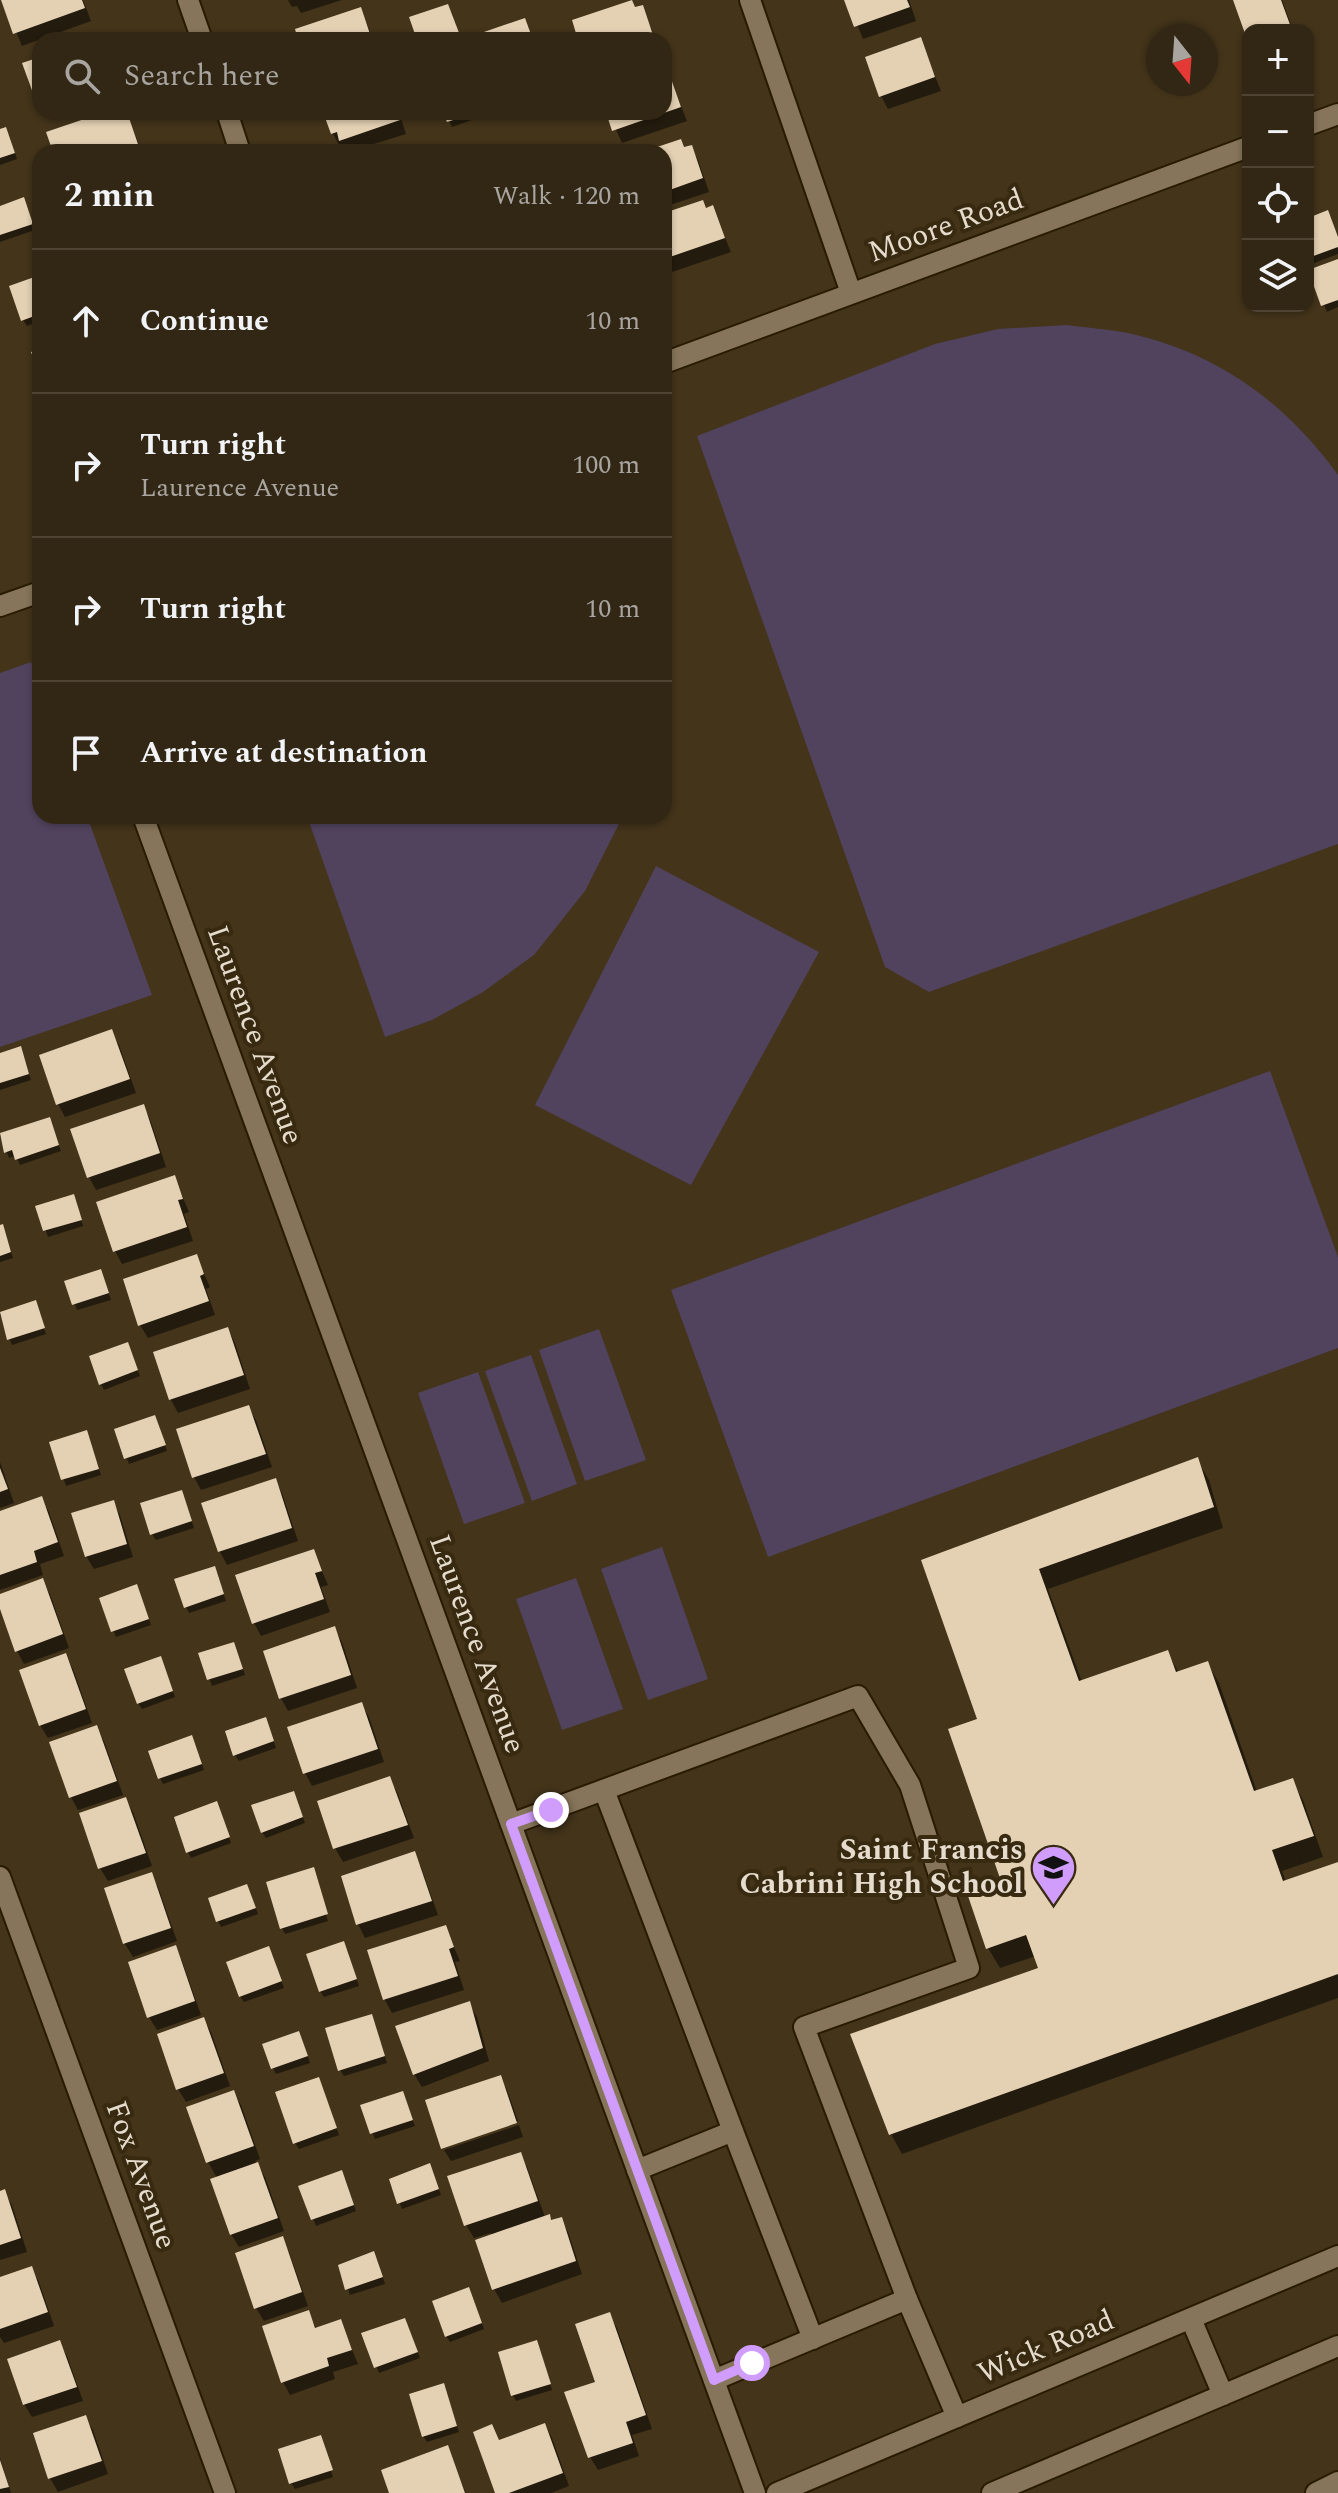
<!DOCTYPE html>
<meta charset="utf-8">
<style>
:root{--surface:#322714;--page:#3d3322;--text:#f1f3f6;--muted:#a8a5a0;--line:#4d4434}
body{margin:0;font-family:Spectral,serif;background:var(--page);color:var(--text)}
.controls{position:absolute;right:24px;top:24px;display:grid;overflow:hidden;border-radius:16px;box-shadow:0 2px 6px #0004}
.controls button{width:72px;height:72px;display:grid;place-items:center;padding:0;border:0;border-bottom:2px solid var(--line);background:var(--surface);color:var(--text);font:40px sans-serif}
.compass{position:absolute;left:1146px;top:24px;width:72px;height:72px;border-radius:50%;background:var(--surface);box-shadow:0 2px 6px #0004;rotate:163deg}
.stop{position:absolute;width:24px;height:24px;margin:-18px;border:6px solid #d19dfd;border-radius:50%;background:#fff}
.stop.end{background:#d19dfd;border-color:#fff;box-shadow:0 2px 8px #0008}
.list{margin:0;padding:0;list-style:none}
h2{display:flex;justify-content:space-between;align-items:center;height:104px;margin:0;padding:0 32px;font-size:34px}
h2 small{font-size:26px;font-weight:400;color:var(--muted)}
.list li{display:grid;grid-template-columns:52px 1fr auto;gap:24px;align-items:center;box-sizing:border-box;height:144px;padding:0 32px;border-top:2px solid var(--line)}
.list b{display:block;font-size:30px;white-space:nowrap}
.list p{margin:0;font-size:26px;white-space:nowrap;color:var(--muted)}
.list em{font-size:26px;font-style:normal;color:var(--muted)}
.icon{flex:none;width:44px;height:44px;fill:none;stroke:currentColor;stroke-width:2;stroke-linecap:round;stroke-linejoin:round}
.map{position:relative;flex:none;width:1338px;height:2493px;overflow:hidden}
.search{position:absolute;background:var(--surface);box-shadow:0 2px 6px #0004;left:32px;top:32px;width:640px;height:88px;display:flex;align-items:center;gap:20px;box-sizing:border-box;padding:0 28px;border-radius:24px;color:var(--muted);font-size:30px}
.panel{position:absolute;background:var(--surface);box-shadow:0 2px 6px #0004;left:32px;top:144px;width:640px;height:680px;border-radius:24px}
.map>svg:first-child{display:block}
.green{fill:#51435d}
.shadow{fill:#0007}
.building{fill:#e4d1b4}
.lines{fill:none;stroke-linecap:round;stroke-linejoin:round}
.service-casing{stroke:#291b02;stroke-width:24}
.minor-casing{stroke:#291b02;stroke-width:24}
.tertiary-casing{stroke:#291b02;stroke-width:24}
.service{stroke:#86755a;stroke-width:20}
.minor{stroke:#86755a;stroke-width:20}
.tertiary{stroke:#86755a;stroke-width:20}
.route{stroke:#d19dfd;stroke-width:10}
.labels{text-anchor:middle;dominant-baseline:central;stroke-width:8;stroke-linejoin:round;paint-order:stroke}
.street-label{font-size:30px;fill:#e6dccd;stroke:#382a10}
.poi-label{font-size:30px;font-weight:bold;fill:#e6dccd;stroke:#382a10;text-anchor:end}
</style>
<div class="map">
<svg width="1338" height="2493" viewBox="0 0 1338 2493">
<rect width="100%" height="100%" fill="#43341a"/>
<g class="green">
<path d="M1067,325C1087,328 1109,329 1128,333C1218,353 1285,402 1338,475V844L929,992L885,967L697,436L935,344L998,329Z"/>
<polygon points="31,662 40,686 40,816 87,816 152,995 0,1047 0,673"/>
<polygon points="307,816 623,816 585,891 534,955 483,992 432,1020 385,1037"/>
<polygon points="656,866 819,952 691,1185 535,1105"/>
<polygon points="1270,1071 1338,1257 1338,1348 768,1557 671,1290"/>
<polygon points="599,1329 646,1460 585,1481 539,1350"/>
<polygon points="531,1355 577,1484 532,1501 485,1371"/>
<polygon points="478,1372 525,1503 464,1524 418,1393"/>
<polygon points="662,1547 708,1679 648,1700 601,1569"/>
<polygon points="576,1578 623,1709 562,1730 516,1599"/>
</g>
<g class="shadow">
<polygon points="3,0 83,0 91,21 22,46"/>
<polygon points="288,0 342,0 301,13 297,6 292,7"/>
<polygon points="847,0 909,0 916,21 863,39"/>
<polygon points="1239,0 1282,0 1293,30 1248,30 1248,37"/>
<polygon points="642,7 656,40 581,40 574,21"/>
<polygon points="360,9 374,40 300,40"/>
<polygon points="451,12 461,40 419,40 412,18"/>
<polygon points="920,39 941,91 888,109 881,96"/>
<polygon points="669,76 687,121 622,143 608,112 664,112 664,78"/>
<polygon points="111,112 126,112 142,152 55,152"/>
<polygon points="325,112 399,112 406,134 348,152 344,145 340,147 333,134"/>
<polygon points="445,112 492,112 492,113 452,127"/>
<polygon points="0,131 9,135 17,159 0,165"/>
<polygon points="680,142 684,149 691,147 698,160 709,192 664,207 664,152 649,152"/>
<polygon points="27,206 35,230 0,242 0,208"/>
<polygon points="712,207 731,252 666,274 664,215"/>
<polygon points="1308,220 1338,239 1338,254 1309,265"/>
<polygon points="1338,261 1338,307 1327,312 1310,271"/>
<polygon points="40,277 40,321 27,326 23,320"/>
<polygon points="111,1032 119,1045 136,1093 65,1117 58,1104"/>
<polygon points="0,1055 23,1055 31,1080 0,1090"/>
<polygon points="143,1106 150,1119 166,1167 96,1190 89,1177"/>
<polygon points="49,1119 61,1151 20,1165 16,1156 9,1158 0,1135"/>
<polygon points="174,1177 189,1212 184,1214 193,1241 122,1264 115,1251"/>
<polygon points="76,1202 83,1226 48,1237 38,1207"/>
<polygon points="0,1227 5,1232 13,1258 0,1262"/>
<polygon points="196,1256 210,1287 206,1289 215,1315 148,1338 140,1325"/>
<polygon points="103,1277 111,1300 77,1310 67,1282"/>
<polygon points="35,1303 46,1334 12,1345 0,1314"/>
<polygon points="228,1329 235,1343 250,1389 178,1413 171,1400 155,1353"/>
<polygon points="131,1351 140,1376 104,1390 101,1384"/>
<polygon points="248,1407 256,1420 272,1467 201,1490 194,1477"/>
<polygon points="158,1423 167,1451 129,1464 116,1430"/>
<polygon points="86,1432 101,1475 66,1486 52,1443"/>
<polygon points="1197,1460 1209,1480 1223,1528 1048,1589 1082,1682 1167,1652 1179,1673 1208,1664 1219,1683 1257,1792 1292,1781 1303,1800 1323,1857 1282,1871 1286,1882 1338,1865 1338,1998 902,2154 891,2134 852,2035 1041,1969 1036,1956 1000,1968 988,1948 970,1898 1005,1885 980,1720 924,1562"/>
<polygon points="0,1462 14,1503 0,1508"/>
<polygon points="275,1480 282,1493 298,1541 227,1565 220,1552 203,1504"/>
<polygon points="184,1498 194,1528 156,1540 152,1534"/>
<polygon points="41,1499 49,1512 64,1556 40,1564 43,1575 0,1590 0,1513"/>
<polygon points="113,1502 120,1515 133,1557 94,1569 86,1556"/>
<polygon points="313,1551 328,1585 321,1587 330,1612 261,1636 254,1623"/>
<polygon points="217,1575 226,1601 189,1613 186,1607"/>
<polygon points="42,1581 50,1594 69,1648 24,1664 17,1651 0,1603 0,1596"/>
<polygon points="139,1592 151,1625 116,1637 101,1599"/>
<polygon points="334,1629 342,1642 357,1688 288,1711 281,1698"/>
<polygon points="237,1651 245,1675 212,1686 201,1655"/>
<polygon points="66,1656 73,1669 92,1723 48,1738 40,1725"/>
<polygon points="163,1664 175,1697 142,1709 138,1703"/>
<polygon points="361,1704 369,1717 384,1762 312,1786 305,1773"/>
<polygon points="268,1725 276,1748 239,1761 235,1755"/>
<polygon points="96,1728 104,1741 123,1795 78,1810 71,1797"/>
<polygon points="195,1744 204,1770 163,1784 160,1778"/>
<polygon points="389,1778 397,1792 414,1838 343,1862 335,1848 320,1802"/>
<polygon points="125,1799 133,1812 152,1866 108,1881 100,1868 81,1814"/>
<polygon points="296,1799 305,1823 266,1838 262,1832"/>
<polygon points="219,1810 231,1843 191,1858 188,1852"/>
<polygon points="414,1854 421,1867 438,1915 365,1938 358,1924"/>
<polygon points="313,1873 328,1921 285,1934 282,1928"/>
<polygon points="151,1874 158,1887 177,1941 133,1957 125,1944 106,1890"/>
<polygon points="250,1892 258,1914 221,1927 218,1921"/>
<polygon points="445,1927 460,1961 455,1962 464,1990 392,2013 385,2000 369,1951"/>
<polygon points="175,1948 182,1961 201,2015 157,2030 149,2017"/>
<polygon points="347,1949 359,1986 324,1997 320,1991"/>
<polygon points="272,1955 284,1988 244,2002 240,1996"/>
<polygon points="469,2004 477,2017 489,2061 422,2087 414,2074"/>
<polygon points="203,2019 211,2032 230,2086 186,2102 178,2089"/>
<polygon points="374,2022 387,2063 344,2076 340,2070"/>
<polygon points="302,2039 310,2063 276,2074 273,2068"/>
<polygon points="500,2077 507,2090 518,2121 442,2146"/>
<polygon points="321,2085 339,2135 299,2149 295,2143"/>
<polygon points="233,2092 241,2105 260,2159 255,2161 265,2177 284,2231 239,2247 231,2234 217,2178 208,2162"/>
<polygon points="402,2093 415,2126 375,2139 362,2106"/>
<polygon points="519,2125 523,2137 451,2161 444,2150"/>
<polygon points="520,2154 527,2167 545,2217 552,2222 561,2219 568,2232 582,2274 502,2303 494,2289 477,2242 492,2236 491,2233 474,2238 466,2225 449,2177"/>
<polygon points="433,2172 441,2195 402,2209 391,2180"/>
<polygon points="345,2178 356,2211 316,2226 301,2187"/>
<polygon points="4,2192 12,2205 27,2252 0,2260 0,2193"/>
<polygon points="282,2239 289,2252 308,2306 264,2321 256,2308 237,2254"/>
<polygon points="377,2259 385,2284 350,2295 340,2266"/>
<polygon points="31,2268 39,2282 54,2326 4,2343 0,2337 0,2279"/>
<polygon points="472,2296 484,2329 450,2342 446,2336"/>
<polygon points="308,2312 317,2330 340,2321 358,2364 333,2372 335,2379 290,2395 283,2382"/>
<polygon points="609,2315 617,2328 652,2429 632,2435 639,2456 598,2470 590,2457"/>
<polygon points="408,2326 420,2358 379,2373 364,2334"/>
<polygon points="536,2342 552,2390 516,2401 513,2395"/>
<polygon points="59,2343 67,2356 83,2401 32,2417 24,2404"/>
<polygon points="443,2386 459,2432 427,2442 423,2436"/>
<polygon points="85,2417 93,2430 108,2474 58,2492 50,2478 35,2434"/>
<polygon points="545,2425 552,2438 569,2486 551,2493 497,2493 492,2427 500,2442"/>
<polygon points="321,2441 333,2477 295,2489 291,2483"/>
<polygon points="447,2448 466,2493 391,2493"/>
<polygon points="0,2458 11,2493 0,2493"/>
</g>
<g class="building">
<polygon points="1,0 82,0 85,8 13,34"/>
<polygon points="632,0 635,7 643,5 654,38 578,40 572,20"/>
<polygon points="844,0 907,0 910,7 854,27"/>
<polygon points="1233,0 1281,0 1292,30 1248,30 1248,42"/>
<polygon points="448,4 461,38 417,40 409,17"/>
<polygon points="361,7 372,40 298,40 295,29"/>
<polygon points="525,18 533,40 484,40 481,33"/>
<polygon points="921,37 935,77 879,97 865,57"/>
<polygon points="40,57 40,103 37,104 22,63"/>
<polygon points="669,73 681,107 612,131 606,112 664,112 664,75"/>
<polygon points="105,112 127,112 139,147 123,152 53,152 46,132"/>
<polygon points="323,112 397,112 400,120 339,141 337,132 331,134"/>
<polygon points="443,112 475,112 475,113 447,122"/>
<polygon points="6,127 15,153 0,158 0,129"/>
<polygon points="681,139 684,147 692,145 703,178 664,192 664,152 645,151"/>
<polygon points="24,197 33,224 0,235 0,206"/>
<polygon points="703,200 706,208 713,205 725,238 664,259 664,213"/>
<polygon points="1328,210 1338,237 1338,247 1308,258 1308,218"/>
<polygon points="1338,259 1338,300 1321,306 1308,270"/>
<polygon points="40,275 40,314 21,321 9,286"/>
<polygon points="40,349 40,377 31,352"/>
<polygon points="112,1029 130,1079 56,1105 39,1055"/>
<polygon points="21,1046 29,1074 0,1083 0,1053"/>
<polygon points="144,1104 160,1153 87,1178 70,1129"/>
<polygon points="50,1117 59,1145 15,1160 12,1150 4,1153 0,1133"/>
<polygon points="175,1175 183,1199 178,1200 187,1227 113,1252 96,1202"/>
<polygon points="74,1194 82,1220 43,1231 35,1206"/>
<polygon points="3,1224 11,1252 0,1256 0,1225"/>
<polygon points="197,1254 204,1274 200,1276 209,1301 138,1326 123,1279"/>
<polygon points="101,1269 109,1293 72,1305 64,1281"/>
<polygon points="36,1300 45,1328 7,1340 0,1312"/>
<polygon points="228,1327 244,1375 169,1400 153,1352"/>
<polygon points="128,1342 138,1370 99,1385 89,1356"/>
<polygon points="249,1405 266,1454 192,1478 176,1429"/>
<polygon points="155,1415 166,1445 124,1459 114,1429"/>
<polygon points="87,1430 99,1469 61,1480 49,1442"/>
<polygon points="1198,1457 1214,1507 1039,1569 1079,1681 1168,1650 1176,1672 1208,1661 1254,1791 1293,1778 1314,1836 1272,1850 1283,1881 1338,1862 1338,1974 889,2135 850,2034 1038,1968 1026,1935 986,1949 968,1896 1002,1884 948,1729 977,1719 921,1560"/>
<polygon points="0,1468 8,1489 0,1492"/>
<polygon points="276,1478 292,1528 218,1552 201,1503"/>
<polygon points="182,1490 192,1521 150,1535 140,1503"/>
<polygon points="42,1496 58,1542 34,1551 37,1562 0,1575 0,1511"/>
<polygon points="114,1500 127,1544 85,1557 71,1513"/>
<polygon points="314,1549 322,1571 315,1573 324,1599 252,1624 235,1575"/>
<polygon points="215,1566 224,1594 184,1608 174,1579"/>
<polygon points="43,1578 63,1634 15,1652 0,1609 0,1594"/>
<polygon points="137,1584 149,1619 111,1632 99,1598"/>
<polygon points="335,1626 351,1675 279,1699 263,1651"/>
<polygon points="234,1642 243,1669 207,1680 198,1653"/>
<polygon points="66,1653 86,1709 39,1726 19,1670"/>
<polygon points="161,1656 173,1691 137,1704 124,1669"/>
<polygon points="362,1702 378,1749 303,1774 287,1727"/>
<polygon points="266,1717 274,1741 233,1756 225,1731"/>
<polygon points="97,1725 117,1781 69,1798 49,1742"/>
<polygon points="192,1735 202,1764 158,1779 148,1751"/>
<polygon points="390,1776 408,1825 333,1849 317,1801"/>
<polygon points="294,1791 303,1817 261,1833 251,1805"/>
<polygon points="126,1797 146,1853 98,1869 79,1813"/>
<polygon points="217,1801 230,1837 186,1853 174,1817"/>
<polygon points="415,1851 432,1901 356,1925 341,1876"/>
<polygon points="314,1867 328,1914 280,1929 266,1882"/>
<polygon points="152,1872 171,1928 123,1944 104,1888"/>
<polygon points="247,1884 256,1908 216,1922 208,1898"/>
<polygon points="446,1925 454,1947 449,1949 458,1976 383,2000 367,1950"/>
<polygon points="344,1941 357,1979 319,1992 306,1954"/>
<polygon points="176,1945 195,2001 147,2018 128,1962"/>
<polygon points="269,1946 282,1981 239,1997 226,1962"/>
<polygon points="470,2001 483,2048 413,2075 395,2026"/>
<polygon points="372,2014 385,2056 338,2071 325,2028"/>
<polygon points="204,2017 224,2073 176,2090 157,2034"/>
<polygon points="299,2031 308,2056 271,2069 262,2044"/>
<polygon points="501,2075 517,2123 441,2149 425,2100"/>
<polygon points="319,2077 337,2128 293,2144 275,2092"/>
<polygon points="234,2090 254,2146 206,2163 186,2107"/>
<polygon points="403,2091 413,2120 370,2134 360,2105"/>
<polygon points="521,2152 538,2201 464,2226 447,2176"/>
<polygon points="258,2162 278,2218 230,2235 210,2179"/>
<polygon points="430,2163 439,2189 397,2204 389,2179"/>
<polygon points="342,2170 354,2205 311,2220 298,2186"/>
<polygon points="5,2189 21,2238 0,2245 0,2191"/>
<polygon points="550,2214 551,2220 562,2217 576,2261 492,2290 475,2240"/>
<polygon points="283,2236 302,2292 254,2309 235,2253"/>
<polygon points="374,2251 383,2277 345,2290 338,2265"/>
<polygon points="32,2266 48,2312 0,2329 0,2277"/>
<polygon points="469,2287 482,2323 445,2337 432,2301"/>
<polygon points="309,2310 315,2328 341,2319 352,2350 327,2358 329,2366 281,2383 262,2326"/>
<polygon points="610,2312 646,2415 626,2422 633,2443 588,2458 564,2392 595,2382 575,2324"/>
<polygon points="405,2318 418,2352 374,2368 361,2333"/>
<polygon points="60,2340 77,2387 23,2405 7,2359"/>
<polygon points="537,2340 551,2384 511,2396 498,2352"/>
<polygon points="444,2383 457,2426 422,2437 409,2394"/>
<polygon points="86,2415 102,2461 48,2479 33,2433"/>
<polygon points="545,2423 563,2473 509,2493 495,2493 473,2432 492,2424 499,2440"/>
<polygon points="321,2435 333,2470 289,2484 278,2449"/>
<polygon points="448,2445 465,2493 389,2493 381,2470"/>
<polygon points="0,2460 9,2487 0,2489"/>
</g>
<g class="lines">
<defs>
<g id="service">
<polyline points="604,1790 733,2131 637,2170"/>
<polyline points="511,1824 858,1696 910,1785 969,1968 804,2027 907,2299 957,2417"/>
<polyline points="733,2131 813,2339"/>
<polyline points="714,2380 907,2299"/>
<polyline points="1316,2493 1338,2482"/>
</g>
<g id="minor">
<polyline points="188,0 202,40"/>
<polyline points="750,0 851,293"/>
<polyline points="227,112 240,152"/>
<polyline points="143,816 755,2493"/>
<polyline points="0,1877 225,2493"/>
<polyline points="1191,2319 1223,2395"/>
<polyline points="777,2493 1338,2256"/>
<polyline points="992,2493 1338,2346"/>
</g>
<g id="tertiary">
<polyline points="1308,125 1338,114"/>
<polyline points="664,363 1248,147"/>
<polyline points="0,606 40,592"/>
</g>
</defs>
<use href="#service" class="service-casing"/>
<use href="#minor" class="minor-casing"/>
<use href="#tertiary" class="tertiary-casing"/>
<use href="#service" class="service"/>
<use href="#minor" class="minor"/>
<use href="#tertiary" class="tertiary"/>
</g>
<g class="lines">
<polyline class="route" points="551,1810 511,1824 714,2380 752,2363"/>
</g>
<defs>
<symbol id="school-pin" viewBox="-11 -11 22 30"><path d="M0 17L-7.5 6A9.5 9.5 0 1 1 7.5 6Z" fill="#d19dfd" stroke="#382a10"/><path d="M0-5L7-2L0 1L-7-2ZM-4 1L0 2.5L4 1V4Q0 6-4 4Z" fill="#111"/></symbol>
</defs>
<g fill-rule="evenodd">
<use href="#school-pin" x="1028" y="1842" width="51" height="69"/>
</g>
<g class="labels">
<g class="street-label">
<text transform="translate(946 226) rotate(-20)">Moore Road</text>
<text transform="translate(255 1035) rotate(70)">Laurence Avenue</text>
<text transform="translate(477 1644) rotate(70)">Laurence Avenue</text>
<text transform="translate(141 2175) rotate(70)">Fox Avenue</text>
<text transform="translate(1046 2347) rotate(-23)">Wick Road</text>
</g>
<g class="poi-label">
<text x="1023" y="1850">Saint Francis<tspan x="1023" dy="34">Cabrini High School</tspan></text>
</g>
</g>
</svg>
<div class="controls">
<button>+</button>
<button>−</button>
<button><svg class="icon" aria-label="locate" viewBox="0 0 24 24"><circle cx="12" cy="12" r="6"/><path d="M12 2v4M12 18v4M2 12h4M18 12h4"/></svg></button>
<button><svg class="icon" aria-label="layers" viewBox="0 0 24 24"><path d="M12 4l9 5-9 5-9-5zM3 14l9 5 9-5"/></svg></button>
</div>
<svg class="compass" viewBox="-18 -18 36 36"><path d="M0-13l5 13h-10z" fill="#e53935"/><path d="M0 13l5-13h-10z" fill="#a8a5a0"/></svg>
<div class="stop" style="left:752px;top:2363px"></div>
<div class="stop end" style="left:551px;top:1810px"></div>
<div class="search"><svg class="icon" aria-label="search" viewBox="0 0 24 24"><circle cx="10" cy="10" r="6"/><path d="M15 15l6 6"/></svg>Search here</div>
<section class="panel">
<h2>2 min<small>Walk · 120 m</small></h2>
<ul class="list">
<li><svg class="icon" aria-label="ahead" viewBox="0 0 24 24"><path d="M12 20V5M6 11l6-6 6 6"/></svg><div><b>Continue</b></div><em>10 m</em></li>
<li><svg class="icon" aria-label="right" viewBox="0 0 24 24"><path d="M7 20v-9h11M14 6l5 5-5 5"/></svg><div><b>Turn right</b><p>Laurence Avenue</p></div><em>100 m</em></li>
<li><svg class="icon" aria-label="right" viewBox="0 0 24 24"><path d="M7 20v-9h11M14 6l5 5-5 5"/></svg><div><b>Turn right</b></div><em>10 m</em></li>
<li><svg class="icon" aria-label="arrive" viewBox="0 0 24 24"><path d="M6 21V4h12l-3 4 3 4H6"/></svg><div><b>Arrive at destination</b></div></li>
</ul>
</section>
</div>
